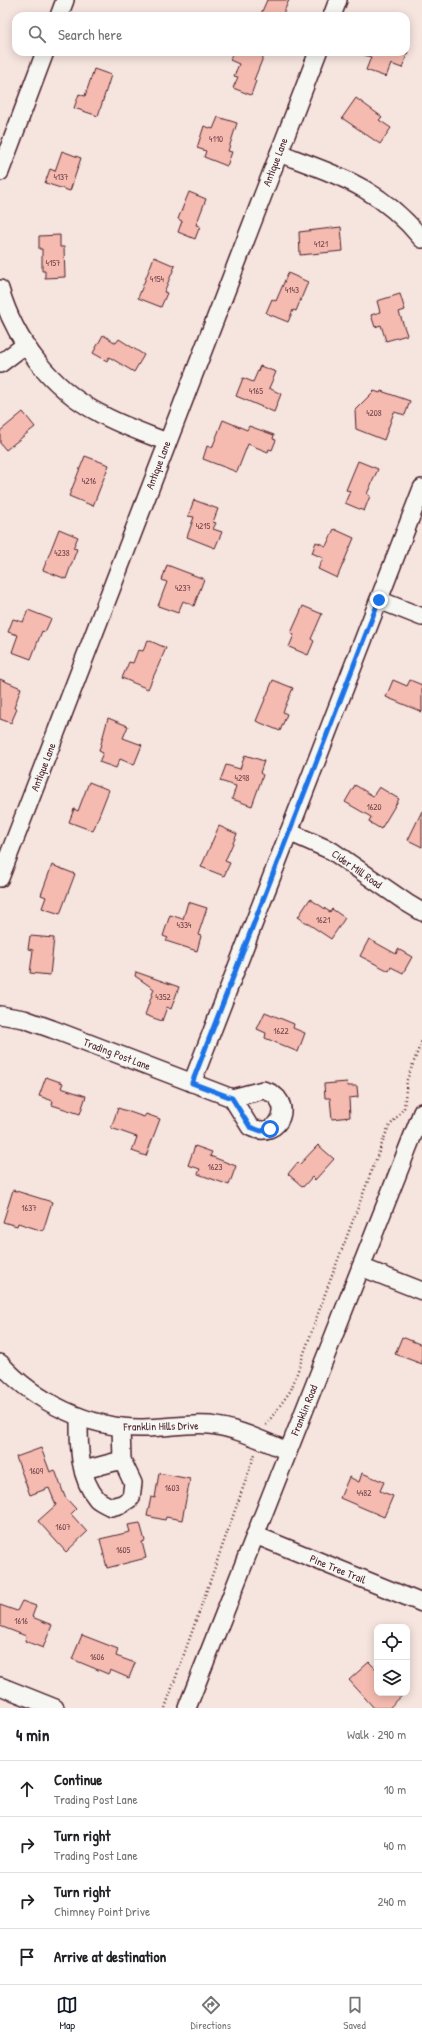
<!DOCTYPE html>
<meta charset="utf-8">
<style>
:root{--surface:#fff;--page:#f6f6f6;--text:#202124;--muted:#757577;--line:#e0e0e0;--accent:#111827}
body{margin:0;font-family:"Patrick Hand",sans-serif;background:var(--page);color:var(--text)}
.controls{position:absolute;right:12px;bottom:12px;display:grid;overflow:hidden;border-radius:8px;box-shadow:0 2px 10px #0003}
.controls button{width:36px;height:36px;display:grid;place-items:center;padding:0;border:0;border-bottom:1px solid var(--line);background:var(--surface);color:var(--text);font:20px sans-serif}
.stop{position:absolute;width:12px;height:12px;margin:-9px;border:3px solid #1a73e8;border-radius:50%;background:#fff}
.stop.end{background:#1a73e8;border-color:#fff;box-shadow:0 1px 4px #0008}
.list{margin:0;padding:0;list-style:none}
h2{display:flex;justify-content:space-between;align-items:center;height:52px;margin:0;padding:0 16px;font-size:17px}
h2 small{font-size:13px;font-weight:400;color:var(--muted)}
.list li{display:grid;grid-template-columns:26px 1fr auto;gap:12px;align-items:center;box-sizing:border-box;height:56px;padding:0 16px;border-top:1px solid var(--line)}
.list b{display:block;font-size:15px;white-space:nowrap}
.list p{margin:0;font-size:13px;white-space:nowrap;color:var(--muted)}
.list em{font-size:13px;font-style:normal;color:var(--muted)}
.icon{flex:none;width:22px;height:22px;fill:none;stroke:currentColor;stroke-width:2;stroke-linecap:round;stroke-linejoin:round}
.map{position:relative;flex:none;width:422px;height:1708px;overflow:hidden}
.search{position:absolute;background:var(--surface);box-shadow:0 2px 10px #0003;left:12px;right:12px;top:12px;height:44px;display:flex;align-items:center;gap:10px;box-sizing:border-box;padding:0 14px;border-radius:12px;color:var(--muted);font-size:15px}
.sheet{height:276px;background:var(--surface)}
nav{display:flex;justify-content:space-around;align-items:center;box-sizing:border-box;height:56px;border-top:1px solid var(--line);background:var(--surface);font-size:11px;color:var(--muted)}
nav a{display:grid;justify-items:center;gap:2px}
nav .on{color:var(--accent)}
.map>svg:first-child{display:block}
.building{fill:#f5bbb0;stroke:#4a1f2b}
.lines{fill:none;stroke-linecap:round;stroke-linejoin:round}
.minor-casing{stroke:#4a1f2b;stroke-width:20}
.path{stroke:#4a1f2b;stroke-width:2.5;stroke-dasharray:1 3;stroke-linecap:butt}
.minor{stroke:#f6f6f2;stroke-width:17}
.route{stroke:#1a73e8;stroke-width:5}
.labels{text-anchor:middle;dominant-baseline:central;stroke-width:3.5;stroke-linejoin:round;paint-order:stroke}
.number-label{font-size:9px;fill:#75464c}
.street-label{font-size:11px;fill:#4a1f2b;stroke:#f6f6f2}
</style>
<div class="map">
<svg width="422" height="1708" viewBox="0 0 422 1708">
<rect width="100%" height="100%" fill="#f6e4de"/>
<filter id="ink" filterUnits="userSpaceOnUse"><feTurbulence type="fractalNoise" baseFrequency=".025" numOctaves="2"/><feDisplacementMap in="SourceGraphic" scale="8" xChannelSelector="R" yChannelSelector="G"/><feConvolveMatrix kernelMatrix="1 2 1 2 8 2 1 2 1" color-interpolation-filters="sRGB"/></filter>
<g filter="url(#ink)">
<g class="building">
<polygon points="267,0 289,0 282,16 260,16"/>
<polygon points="233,52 258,52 264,55 254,80 256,81 251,95 233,88 238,77 234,76 239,64 230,60"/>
<polygon points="361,52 408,52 402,68 391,64 386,77 366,70 371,57 361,54"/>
<polygon points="94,69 111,75 98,116 74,108 79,94 85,96"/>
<polygon points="356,98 382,117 379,120 391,128 380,144 342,118"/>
<polygon points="218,117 237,123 228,151 232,152 227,166 204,157 206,151 197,148 204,126 213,129"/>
<polygon points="62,151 81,158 70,191 45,183 50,169 55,171"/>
<polygon points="189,192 206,199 196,225 200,226 195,239 178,232 182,221 178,219"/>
<polygon points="341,227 343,251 300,255 299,232"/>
<polygon points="60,235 60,247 64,247 65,277 45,278 45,271 42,271 42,249 39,249 39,236"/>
<polygon points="154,257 175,266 164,292 167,293 161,307 138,298"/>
<polygon points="288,273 308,282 296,311 293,310 288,322 266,313 272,299 276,301"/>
<polygon points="400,294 405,310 399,312 407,335 386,341 381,325 375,327 371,315 380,312 377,301"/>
<polygon points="103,335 116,343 119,339 144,355 134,372 109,357 107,361 93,353"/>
<polygon points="260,366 276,372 269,388 281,394 274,412 236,396 243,378 253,382"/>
<polygon points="374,391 380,393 381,391 410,401 405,415 394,412 384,440 356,429 355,410"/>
<polygon points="23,412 35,427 6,450 0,443 0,431"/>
<polygon points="223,420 247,430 249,426 274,435 273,439 276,440 272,450 269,449 268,452 248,444 237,472 203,459 207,446 212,448"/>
<polygon points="85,456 109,465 93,506 69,496"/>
<polygon points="358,461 378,469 367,494 370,496 364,511 345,503 350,491 346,490"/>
<polygon points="194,500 218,509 213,522 216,523 213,529 222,532 215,548 187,537 194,517 188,516"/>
<polygon points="59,529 78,537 73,548 77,549 66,579 43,570"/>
<polygon points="334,529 354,538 337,578 318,569 323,558 312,553 316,542 326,546"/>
<polygon points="167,565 204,579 194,606 183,601 178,613 158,606 167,582 162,580"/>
<polygon points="303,606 322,614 311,639 314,641 308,655 289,647 294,635 291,633"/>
<polygon points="28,610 51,619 45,632 42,631 31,659 12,652 18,635 8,632 13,619 23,622"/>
<polygon points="148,640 166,648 148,689 122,678 129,662 133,663 138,650 143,651"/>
<polygon points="0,679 21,688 14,708 17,709 11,723 0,719"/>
<polygon points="273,680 293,688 283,712 287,714 280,731 256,721"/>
<polygon points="393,680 407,686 410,680 422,685 422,712 386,697"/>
<polygon points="108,718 128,726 123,738 142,745 134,765 120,759 116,768 99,762 103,753 99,751"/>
<polygon points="245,755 264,761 260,773 263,775 252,806 232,799 236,786 220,781 226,765 240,769"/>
<polygon points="89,782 109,790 93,831 69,822 74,809 78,811"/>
<polygon points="355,785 373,796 379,787 399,799 381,829 369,822 371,817 345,802"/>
<polygon points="422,811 422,847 408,840"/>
<polygon points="219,826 237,834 225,861 230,863 224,876 201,867"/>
<polygon points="52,865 75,874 60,914 42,908 46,897 41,895"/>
<polygon points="310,899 330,912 332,909 345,918 331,939 298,917"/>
<polygon points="188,902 207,908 198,935 201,936 197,951 166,941 168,938 163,936 170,915 183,919"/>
<polygon points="30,936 54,938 50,975 30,973 33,950 28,949"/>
<polygon points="369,939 396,954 398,949 412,957 403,973 391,967 389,971 360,956"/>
<polygon points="136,972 179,987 171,1009 167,1007 162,1021 145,1015 154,989 135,976"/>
<polygon points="265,1012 294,1024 293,1028 305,1033 298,1052 265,1038 266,1033 257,1029"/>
<polygon points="46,1077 63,1083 61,1088 86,1096 80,1114 52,1105 53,1101 39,1096"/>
<polygon points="347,1082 348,1086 357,1086 358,1097 349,1098 350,1117 332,1119 330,1098 325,1098 324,1084"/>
<polygon points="118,1108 144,1117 146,1114 160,1119 146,1156 132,1151 137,1137 111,1128"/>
<polygon points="318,1145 334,1159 315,1180 312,1177 303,1187 288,1174 298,1162 300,1164"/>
<polygon points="195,1146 212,1152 210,1156 236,1166 229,1185 198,1174 200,1169 188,1165"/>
<polygon points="13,1190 52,1202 43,1231 18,1223 17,1226 3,1222"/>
<polygon points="402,1337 422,1345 422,1364 395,1354"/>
<polygon points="41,1448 50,1472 55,1470 65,1497 76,1509 71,1514 87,1532 66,1552 38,1521 56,1505 49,1488 30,1495 16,1457"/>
<polygon points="159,1473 190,1479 182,1520 166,1517 165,1520 147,1516 151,1497 155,1498"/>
<polygon points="362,1473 384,1482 380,1491 393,1496 384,1517 340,1498 349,1477 359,1482"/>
<polygon points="140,1523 145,1541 142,1542 146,1558 107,1568 100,1539 130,1532 128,1525"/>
<polygon points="22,1601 36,1606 32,1617 52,1625 43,1648 25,1641 26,1636 0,1626 0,1605 17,1611"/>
<polygon points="82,1635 118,1649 116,1656 135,1663 129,1678 110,1670 108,1674 72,1659"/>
<polygon points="369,1662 377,1670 377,1693 405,1693 389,1708 374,1708 349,1680"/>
</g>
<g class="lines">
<defs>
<g id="minor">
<polyline points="59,16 65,0"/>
<polyline points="332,16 338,0"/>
<path d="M279,153C339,176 379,187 422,239"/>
<polyline points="0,172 45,52"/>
<path d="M0,289C15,341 51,388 99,413C120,425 144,433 167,442"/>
<polyline points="0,364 25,345"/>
<polyline points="379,600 422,617"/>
<polyline points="289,832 332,851 407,903 422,912"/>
<polyline points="0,878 318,52"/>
<polyline points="0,1015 24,1019 52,1029 232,1098"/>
<polyline points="192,1083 422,488"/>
<path d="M263,1090C297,1098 281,1142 250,1127L232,1098Z"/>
<polyline points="361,1267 422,1291"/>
<path d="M0,1363C35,1402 90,1429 143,1428C165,1428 188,1423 210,1425C237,1428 263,1441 288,1451"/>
<path d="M79,1417C79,1444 78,1477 97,1499C100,1502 107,1505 111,1507L122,1504L131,1498L133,1483L122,1460L121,1427"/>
<polyline points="84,1470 122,1460"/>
<polyline points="255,1535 422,1603"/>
<polyline points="0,1686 55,1708"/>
<polyline points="187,1708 422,1112"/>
</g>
</defs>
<use href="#minor" class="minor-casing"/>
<g class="path">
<polyline points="266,1425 291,1390 325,1294 388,1128 404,1108 407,1080 422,1040"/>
<polyline points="165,1708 255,1454"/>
</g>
<use href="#minor" class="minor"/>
</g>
</g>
<g class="lines" filter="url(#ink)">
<polyline class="route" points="270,1129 261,1131 250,1127 232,1098 192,1083 379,600"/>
</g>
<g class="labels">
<g class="number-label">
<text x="216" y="139">4110</text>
<text x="61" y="177">4137</text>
<text x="321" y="244">4121</text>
<text x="53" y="263">4157</text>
<text x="157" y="279">4154</text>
<text x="292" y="290">4143</text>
<text x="256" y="391">4165</text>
<text x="374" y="413">4208</text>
<text x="89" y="481">4216</text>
<text x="203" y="526">4215</text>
<text x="62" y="553">4238</text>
<text x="183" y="588">4237</text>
<text x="242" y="778">4298</text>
<text x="374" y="807">1620</text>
<text x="323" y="920">1621</text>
<text x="184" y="925">4334</text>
<text x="163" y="997">4352</text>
<text x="281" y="1031">1622</text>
<text x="215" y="1167">1623</text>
<text x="29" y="1208">1637</text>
<text x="36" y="1471">1609</text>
<text x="172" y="1488">1603</text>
<text x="364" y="1493">4482</text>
<text x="63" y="1527">1607</text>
<text x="123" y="1550">1605</text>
<text x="21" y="1621">1616</text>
<text x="97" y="1657">1606</text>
</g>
<g class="street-label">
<text transform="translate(275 162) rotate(-69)">Antique Lane</text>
<text transform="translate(158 465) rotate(-69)">Antique Lane</text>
<text transform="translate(43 767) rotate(-69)">Antique Lane</text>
<text transform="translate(357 869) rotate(35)">Cider Mill Road</text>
<text transform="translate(117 1054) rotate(21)">Trading Post Lane</text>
<text transform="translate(304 1410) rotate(-68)">Franklin Road</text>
<text transform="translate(161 1426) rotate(-1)">Franklin Hills Drive</text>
<text transform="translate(338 1569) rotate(22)">Pine Tree Trail</text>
</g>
</g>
</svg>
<div class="controls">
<button><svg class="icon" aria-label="locate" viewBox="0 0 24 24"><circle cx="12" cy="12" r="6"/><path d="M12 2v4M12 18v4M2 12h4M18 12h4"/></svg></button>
<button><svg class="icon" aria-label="layers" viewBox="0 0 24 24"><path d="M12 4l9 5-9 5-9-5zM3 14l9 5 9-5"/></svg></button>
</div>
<div class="stop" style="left:270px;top:1129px"></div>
<div class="stop end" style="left:379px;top:600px"></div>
<div class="search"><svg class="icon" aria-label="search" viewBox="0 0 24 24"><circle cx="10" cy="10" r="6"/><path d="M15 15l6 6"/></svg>Search here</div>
</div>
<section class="sheet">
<h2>4 min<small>Walk · 290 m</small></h2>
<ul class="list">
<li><svg class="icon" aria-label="ahead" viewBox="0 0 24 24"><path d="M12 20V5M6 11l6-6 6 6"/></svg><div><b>Continue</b><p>Trading Post Lane</p></div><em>10 m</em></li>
<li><svg class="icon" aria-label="right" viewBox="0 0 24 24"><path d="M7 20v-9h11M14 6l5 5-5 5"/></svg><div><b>Turn right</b><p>Trading Post Lane</p></div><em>40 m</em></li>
<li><svg class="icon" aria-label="right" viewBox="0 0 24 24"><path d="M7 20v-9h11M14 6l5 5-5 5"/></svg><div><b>Turn right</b><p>Chimney Point Drive</p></div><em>240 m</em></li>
<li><svg class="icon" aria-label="arrive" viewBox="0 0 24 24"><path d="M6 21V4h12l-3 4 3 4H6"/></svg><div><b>Arrive at destination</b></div></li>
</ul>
</section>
<nav>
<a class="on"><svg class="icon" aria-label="map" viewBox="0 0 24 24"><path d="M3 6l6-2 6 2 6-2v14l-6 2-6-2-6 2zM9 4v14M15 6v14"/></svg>Map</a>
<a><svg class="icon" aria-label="directions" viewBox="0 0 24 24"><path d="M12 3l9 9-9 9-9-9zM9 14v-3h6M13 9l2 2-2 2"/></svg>Directions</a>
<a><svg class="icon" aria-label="saved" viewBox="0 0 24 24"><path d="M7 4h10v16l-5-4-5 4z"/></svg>Saved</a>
</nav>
